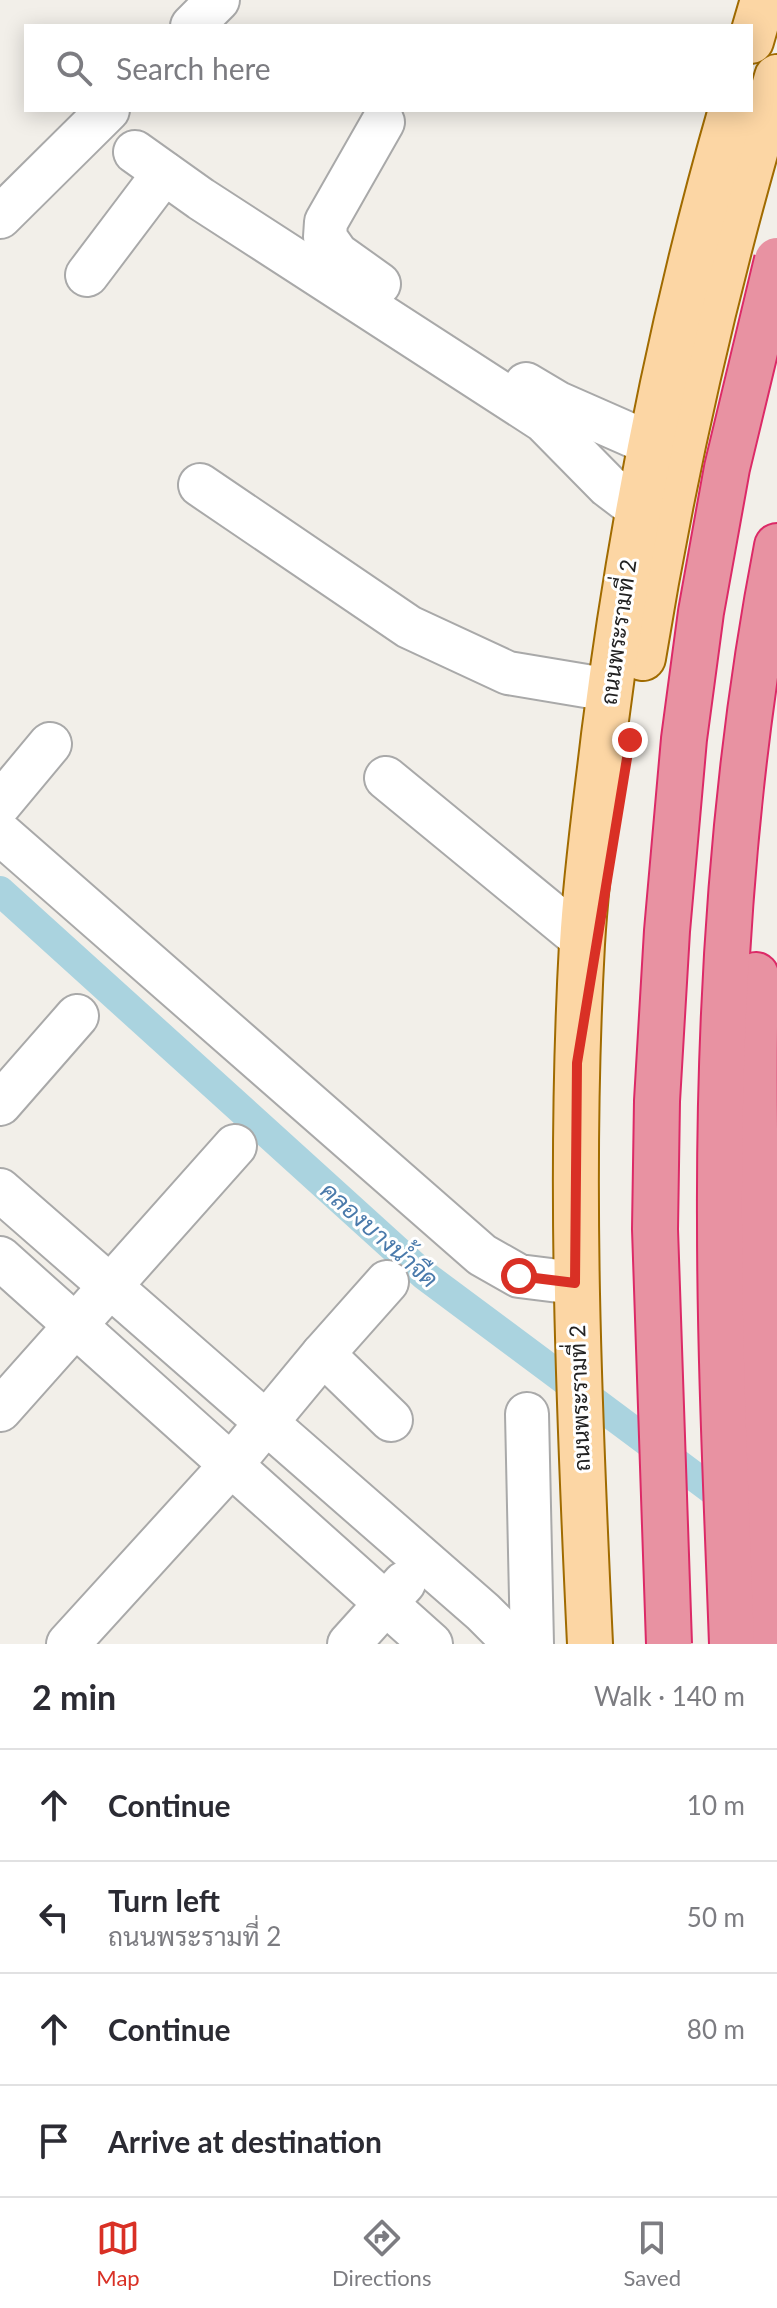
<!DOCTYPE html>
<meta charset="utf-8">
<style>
:root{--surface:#fff;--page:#f2f2f3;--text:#2b2b33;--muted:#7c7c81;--line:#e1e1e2;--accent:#d93025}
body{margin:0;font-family:Lato,Sarabun,sans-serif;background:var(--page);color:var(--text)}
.stop{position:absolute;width:24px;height:24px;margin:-18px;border:6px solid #d93025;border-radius:50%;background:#fff}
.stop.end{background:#d93025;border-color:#fff;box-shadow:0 2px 8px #0008}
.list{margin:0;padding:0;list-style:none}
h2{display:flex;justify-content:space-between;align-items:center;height:104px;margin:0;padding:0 32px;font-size:34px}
h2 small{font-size:26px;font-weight:400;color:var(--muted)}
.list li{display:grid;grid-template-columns:52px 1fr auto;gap:24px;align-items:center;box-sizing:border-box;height:112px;padding:0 32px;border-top:2px solid var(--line)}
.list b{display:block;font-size:30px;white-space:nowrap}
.list p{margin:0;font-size:26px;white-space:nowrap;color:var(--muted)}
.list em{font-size:26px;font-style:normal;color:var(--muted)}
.icon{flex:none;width:44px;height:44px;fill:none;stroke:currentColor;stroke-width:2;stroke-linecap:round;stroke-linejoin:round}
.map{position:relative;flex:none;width:777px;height:1644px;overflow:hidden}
.search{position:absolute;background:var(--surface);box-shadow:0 4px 20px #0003;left:24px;right:24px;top:24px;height:88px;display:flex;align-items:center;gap:20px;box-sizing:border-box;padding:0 28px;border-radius:0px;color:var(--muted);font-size:30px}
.sheet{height:552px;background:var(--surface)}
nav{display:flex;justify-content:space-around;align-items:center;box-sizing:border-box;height:112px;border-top:2px solid var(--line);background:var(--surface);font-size:22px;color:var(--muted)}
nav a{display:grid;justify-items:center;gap:4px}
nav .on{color:var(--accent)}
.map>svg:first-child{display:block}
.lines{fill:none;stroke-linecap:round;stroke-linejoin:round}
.canal{stroke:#aad3df;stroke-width:30}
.minor-casing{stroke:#a9a9a9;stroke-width:46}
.major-casing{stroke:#a06b00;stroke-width:48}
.highway-casing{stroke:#dc2a67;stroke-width:48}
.minor{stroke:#fff;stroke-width:42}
.major{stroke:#fcd6a4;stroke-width:44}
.highway{stroke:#e892a2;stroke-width:44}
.highway-bridge-casing{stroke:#dc2a67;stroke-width:48;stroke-linecap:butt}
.highway-bridge{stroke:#e892a2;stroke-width:44}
.route{stroke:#d93025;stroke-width:10}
.labels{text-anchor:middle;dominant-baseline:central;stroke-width:6;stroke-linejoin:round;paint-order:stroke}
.street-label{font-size:22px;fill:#222;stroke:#fff}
.water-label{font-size:24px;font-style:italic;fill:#4a7aab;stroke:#fff}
</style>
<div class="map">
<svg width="777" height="1644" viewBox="0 0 777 1644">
<rect width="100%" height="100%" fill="#f2efe9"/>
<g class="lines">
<polyline class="canal" points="0,891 424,1275 722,1497 734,1510"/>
<defs>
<g id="minor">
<polyline points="192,26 218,0"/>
<polyline points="135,152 201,199 544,421 608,486 637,508"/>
<polyline points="0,217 108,110"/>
<polyline points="87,275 164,173"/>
<polyline points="379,284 337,254 325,237 326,222 383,122"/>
<polyline points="526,384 558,403 649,443"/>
<polyline points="200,485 409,627 508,673 610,690"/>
<polyline points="386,778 583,940"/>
<polyline points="0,804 50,744"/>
<polyline points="0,833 482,1255 519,1276 575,1283"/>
<polyline points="0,1104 77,1016"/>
<polyline points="0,1190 483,1612 515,1644"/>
<polyline points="0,1258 431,1644"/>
<polyline points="323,1354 391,1420"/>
<polyline points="0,1410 235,1146"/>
<polyline points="527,1414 532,1644"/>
<polyline points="68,1644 231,1465 323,1354 387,1282"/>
<polyline points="349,1644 404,1583"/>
</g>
<g id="major">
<polyline points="751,41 763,0"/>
<path d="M643,658C675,461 720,268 777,77"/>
<path d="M590,1644C579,1410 569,1178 582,944C586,874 596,804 604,735C631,523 672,315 731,110"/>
</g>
<g id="highway">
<path d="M756,975C750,1198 766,1421 774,1644"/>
<path d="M732,1644C727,1503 720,1362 720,1221C719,995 734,767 777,546"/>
</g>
</defs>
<use href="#minor" class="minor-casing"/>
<use href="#major" class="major-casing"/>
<use href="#highway" class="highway-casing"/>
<use href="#minor" class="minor"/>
<use href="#major" class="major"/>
<use href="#highway" class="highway"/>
<defs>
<polyline id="highway-bridge" points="669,1644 655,1229 657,1101 667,931 684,739 701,612 727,468 777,260"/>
</defs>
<use href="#highway-bridge" class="highway-bridge-casing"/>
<use href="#highway-bridge" class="highway-bridge"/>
</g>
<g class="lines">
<polyline class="route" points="519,1276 575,1283 577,1063 630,740"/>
</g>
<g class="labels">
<g class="street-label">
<text transform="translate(618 632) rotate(-82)">ถนนพระรามที่ 2</text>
<text transform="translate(579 1398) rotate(-92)">ถนนพระรามที่ 2</text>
</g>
<g class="water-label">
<text transform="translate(380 1234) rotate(41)">คลองบางน้ำจืด</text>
</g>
</g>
</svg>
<div class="stop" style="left:519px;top:1276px"></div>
<div class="stop end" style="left:630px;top:740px"></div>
<div class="search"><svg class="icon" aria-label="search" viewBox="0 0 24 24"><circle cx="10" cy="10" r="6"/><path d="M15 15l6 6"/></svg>Search here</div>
</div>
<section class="sheet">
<h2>2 min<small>Walk · 140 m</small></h2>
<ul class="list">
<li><svg class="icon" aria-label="ahead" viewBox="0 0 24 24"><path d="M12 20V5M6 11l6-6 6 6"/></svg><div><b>Continue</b></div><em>10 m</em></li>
<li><svg class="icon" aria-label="left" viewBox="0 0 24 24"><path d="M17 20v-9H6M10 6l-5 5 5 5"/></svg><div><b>Turn left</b><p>ถนนพระรามที่ 2</p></div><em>50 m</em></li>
<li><svg class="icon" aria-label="ahead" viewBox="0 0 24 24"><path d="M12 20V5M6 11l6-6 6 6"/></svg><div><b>Continue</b></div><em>80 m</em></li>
<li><svg class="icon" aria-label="arrive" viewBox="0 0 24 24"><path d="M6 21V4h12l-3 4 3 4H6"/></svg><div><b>Arrive at destination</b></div></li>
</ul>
</section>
<nav>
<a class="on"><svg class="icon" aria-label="map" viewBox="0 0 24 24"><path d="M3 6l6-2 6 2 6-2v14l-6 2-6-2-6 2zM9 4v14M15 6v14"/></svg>Map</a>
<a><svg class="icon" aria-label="directions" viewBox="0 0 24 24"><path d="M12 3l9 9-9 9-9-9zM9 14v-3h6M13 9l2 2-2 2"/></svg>Directions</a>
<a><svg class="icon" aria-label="saved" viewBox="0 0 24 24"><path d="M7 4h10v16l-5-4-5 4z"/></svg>Saved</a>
</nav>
